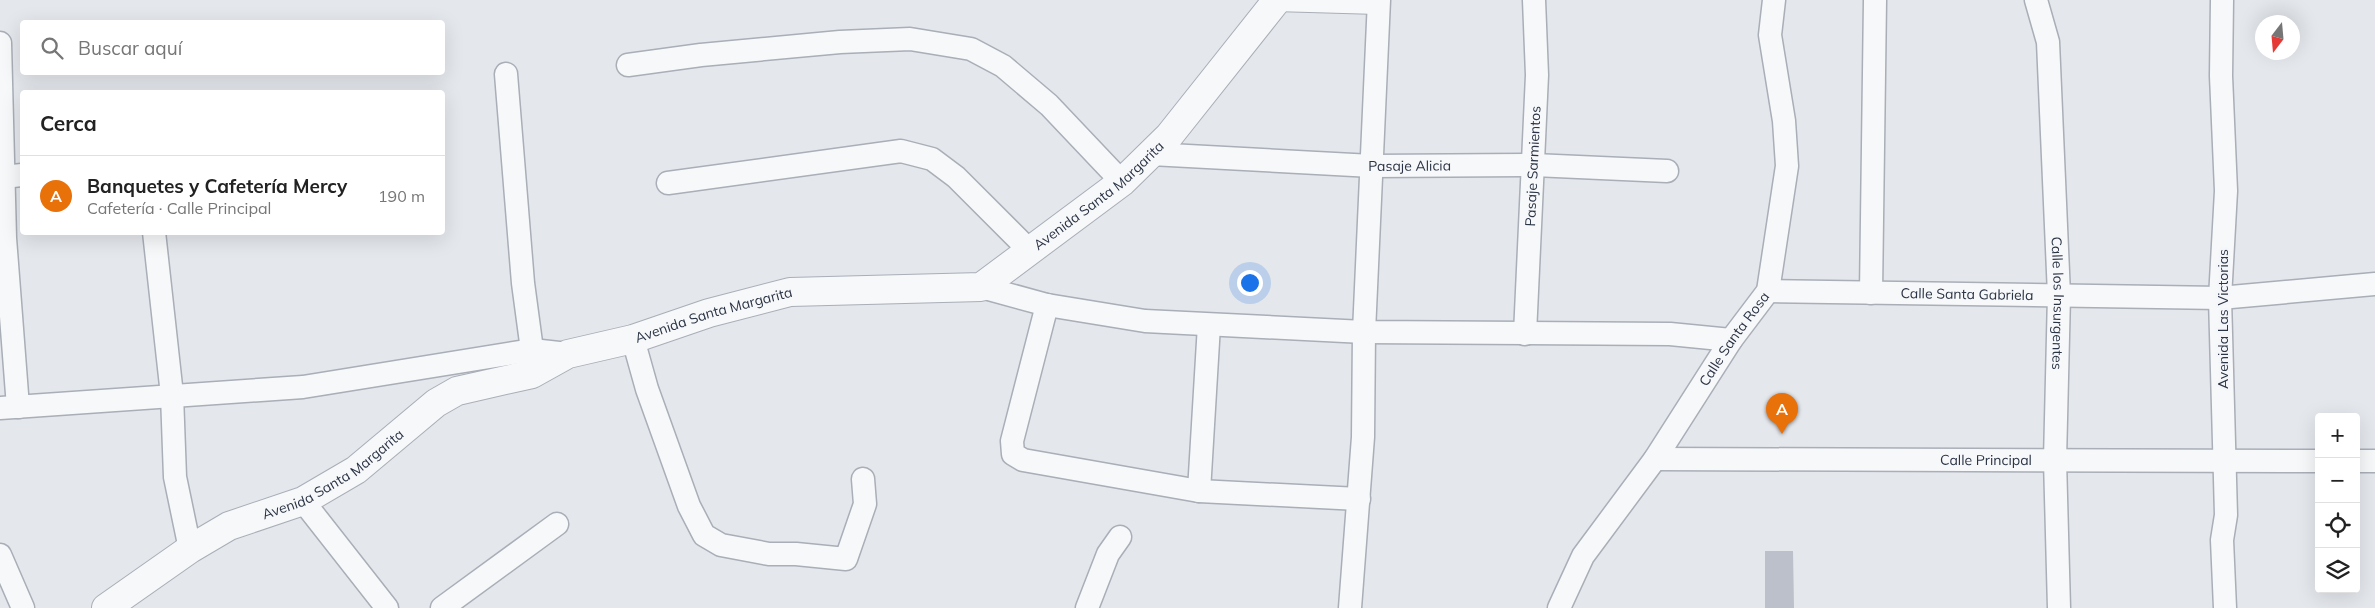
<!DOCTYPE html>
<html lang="es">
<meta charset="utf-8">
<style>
:root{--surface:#fff;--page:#f6f6f6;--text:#222;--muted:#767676;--line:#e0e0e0;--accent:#d1495b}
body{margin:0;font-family:Mulish,sans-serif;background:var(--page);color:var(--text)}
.controls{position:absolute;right:15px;bottom:15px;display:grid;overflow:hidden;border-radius:5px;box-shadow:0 5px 20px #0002}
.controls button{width:45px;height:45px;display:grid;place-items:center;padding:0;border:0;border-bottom:1px solid var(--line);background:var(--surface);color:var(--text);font:25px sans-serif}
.compass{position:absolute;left:2255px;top:15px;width:45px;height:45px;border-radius:50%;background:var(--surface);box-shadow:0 5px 20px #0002;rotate:196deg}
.you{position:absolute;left:1249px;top:282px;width:18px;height:18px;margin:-12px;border:4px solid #fff;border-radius:50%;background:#1a73e8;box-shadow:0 0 0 8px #1a73e833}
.badge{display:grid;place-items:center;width:32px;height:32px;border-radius:50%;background:var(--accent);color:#fff;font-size:16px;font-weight:700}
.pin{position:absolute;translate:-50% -41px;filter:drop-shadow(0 1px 2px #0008)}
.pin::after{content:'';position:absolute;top:26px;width:18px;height:15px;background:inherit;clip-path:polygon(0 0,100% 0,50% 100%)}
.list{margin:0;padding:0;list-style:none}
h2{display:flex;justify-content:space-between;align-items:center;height:65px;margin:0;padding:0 20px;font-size:21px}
h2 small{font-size:16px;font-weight:400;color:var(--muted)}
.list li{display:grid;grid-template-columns:32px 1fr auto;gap:15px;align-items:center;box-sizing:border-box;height:80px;padding:0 20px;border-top:1px solid var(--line)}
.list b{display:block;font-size:19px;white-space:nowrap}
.list p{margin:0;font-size:16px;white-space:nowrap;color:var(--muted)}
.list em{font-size:16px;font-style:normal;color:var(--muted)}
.icon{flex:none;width:28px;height:28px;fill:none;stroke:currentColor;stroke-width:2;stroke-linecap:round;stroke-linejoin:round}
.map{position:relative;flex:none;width:2375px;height:608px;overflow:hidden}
.search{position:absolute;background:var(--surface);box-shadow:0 5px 20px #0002;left:20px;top:20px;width:425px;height:55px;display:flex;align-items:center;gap:12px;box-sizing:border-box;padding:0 18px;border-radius:5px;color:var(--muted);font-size:19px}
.panel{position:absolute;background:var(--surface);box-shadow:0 5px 20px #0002;left:20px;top:90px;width:425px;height:145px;border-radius:5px}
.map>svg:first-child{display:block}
.building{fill:#bbc0ca}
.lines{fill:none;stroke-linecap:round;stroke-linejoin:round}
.pedestrian-casing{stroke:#a9aeb7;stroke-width:20}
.minor-casing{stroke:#a9aeb7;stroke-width:25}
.tertiary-casing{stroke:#a9aeb7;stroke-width:30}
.pedestrian{stroke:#f7f8fa;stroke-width:18}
.minor{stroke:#f7f8fa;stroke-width:22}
.tertiary{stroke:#f7f8fa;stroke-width:28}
.labels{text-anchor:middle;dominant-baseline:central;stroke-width:5;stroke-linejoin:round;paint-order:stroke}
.street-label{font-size:14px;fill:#2b3445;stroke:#f4f6f9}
</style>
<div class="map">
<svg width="2375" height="608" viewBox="0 0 2375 608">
<rect width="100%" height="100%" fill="#e4e7ec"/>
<polygon class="building" points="1765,551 1793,551 1794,608 1765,608"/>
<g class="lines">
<defs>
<polyline id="pedestrian" points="1275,2 1378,5"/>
<g id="minor">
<path id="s1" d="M2036,0L2048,42L2059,295L2055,460L2059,608"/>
<polyline points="2222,0 2221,76 2226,191 2220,298 2226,515 2222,540 2225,608"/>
<polyline points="0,43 5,238 18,407"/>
<polyline points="628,65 701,55 840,42 910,39 971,49 1003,66 1049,105 1122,182"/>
<polyline points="506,74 523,283 532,350"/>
<path id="s2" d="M1151,154L1372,166L1534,165L1667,171"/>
<polyline points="3,177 22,175"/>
<polyline points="668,183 901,151 932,159 956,177 1029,250"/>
<polyline points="154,232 172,395 175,477 190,549"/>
<polyline points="981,287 1047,305 1145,321 1364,332 1670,334 1731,340"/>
<path id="s3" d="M1768,291L2220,298L2375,284"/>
<polyline points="1871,293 1875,0"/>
<polyline points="1047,305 1012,441 1013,454 1023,460 1199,491 1359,499"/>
<path id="s4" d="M1525,334L1537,75L1534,0"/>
<polyline points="633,339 647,389 689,506 704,535 721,545 769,554 796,554 846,559 865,504 863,479"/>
<polyline points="0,408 303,387 532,350 568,354"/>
<path id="s5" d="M1655,459L2319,461"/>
<polyline points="2356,461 2375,461"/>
<polyline points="1199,491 1209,325"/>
<polyline points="303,501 387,608"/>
<polyline points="0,555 23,608"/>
<polyline points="442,608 557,524"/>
<polyline points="1087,608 1108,554 1120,537"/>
<polyline points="1350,608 1363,437 1364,332 1379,0"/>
<path id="s6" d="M1559,608L1583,556L1655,459L1731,340L1768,291L1787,166L1784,121L1770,35L1774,0"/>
</g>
<g id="tertiary">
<path id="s7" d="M106,608L190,549L229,526L303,501L356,470L436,403L457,391L532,374L568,354L633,339L709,313L790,292L981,287L1122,182L1169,136L1277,0"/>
</g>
</defs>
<use href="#pedestrian" class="pedestrian-casing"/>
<use href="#minor" class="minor-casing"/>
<use href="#tertiary" class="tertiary-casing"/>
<use href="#pedestrian" class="pedestrian"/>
<use href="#minor" class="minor"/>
<use href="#tertiary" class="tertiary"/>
</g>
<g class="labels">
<g class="street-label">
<text stroke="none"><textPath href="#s2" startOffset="259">Pasaje Alicia</textPath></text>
<text stroke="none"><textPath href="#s4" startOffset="168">Pasaje Sarmientos</textPath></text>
<text stroke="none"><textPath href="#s7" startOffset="1105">Avenida Santa Margarita</textPath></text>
<text stroke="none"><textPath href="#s3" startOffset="199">Calle Santa Gabriela</textPath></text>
<text stroke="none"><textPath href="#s1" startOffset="305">Calle los Insurgentes</textPath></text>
<text stroke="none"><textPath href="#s7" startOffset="685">Avenida Santa Margarita</textPath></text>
<text transform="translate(2223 319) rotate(-90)">Avenida Las Victorias</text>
<text stroke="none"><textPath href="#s6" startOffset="322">Calle Santa Rosa</textPath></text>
<text stroke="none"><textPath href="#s5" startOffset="331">Calle Principal</textPath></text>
<text stroke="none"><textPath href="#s7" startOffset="265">Avenida Santa Margarita</textPath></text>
</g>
</g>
</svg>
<div class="controls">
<button>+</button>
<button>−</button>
<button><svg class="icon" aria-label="locate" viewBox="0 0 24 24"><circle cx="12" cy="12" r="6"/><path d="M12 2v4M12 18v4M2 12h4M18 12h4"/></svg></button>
<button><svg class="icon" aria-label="layers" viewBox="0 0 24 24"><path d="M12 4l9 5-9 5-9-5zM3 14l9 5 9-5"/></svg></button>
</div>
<svg class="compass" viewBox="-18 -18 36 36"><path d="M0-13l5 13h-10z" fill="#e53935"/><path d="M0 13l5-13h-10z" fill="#767676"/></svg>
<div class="you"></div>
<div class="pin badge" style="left:1782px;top:434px;background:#e8710a">A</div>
<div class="search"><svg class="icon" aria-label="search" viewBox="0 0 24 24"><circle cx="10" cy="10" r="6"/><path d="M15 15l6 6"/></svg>Buscar aquí</div>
<section class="panel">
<h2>Cerca<small></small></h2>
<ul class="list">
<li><span class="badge" style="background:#e8710a">A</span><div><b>Banquetes y Cafetería Mercy</b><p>Cafetería · Calle Principal</p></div><em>190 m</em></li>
</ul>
</section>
</div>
